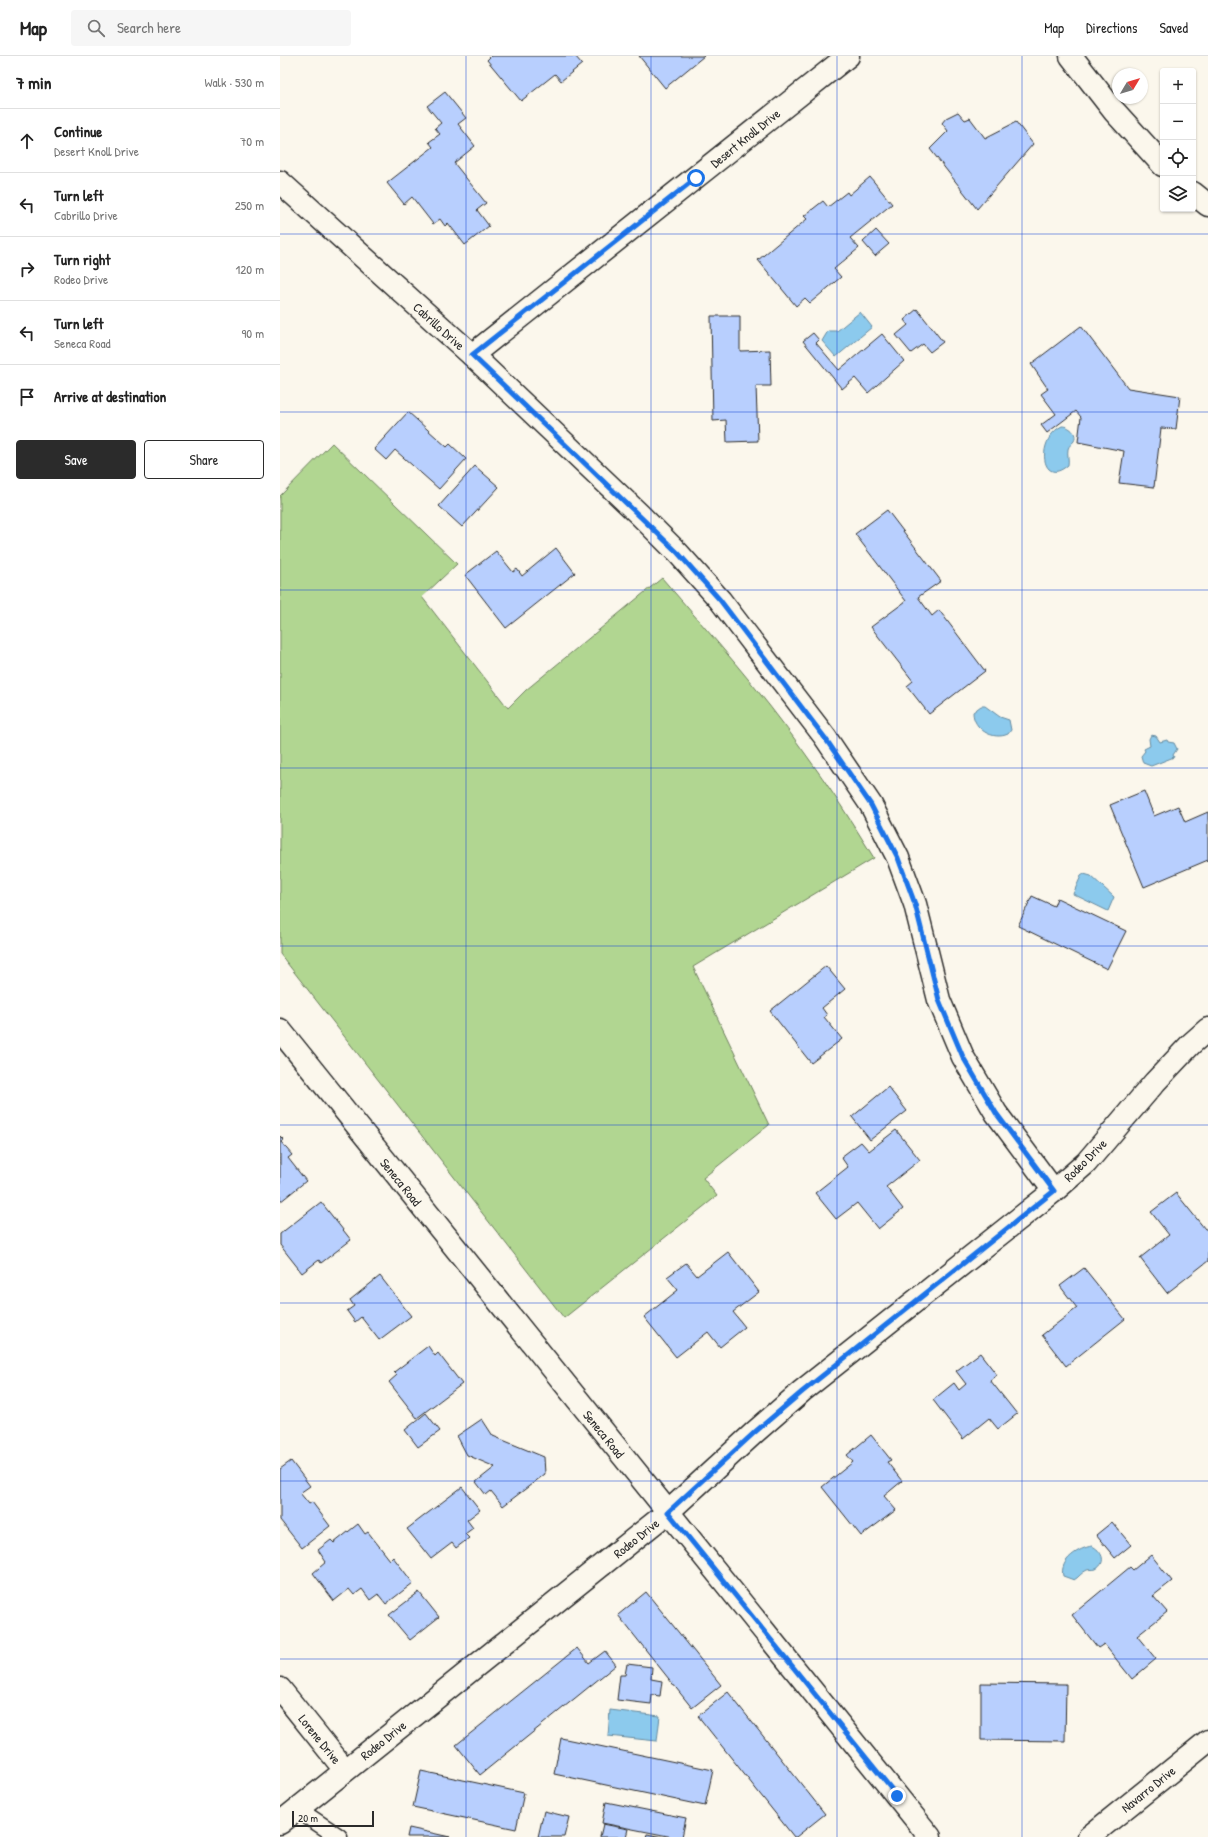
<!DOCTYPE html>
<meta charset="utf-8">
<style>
:root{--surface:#fff;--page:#f6f6f6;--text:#222;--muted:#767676;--line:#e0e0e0;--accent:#2b2b2b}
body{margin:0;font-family:"Patrick Hand",sans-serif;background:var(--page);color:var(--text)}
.controls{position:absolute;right:12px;top:12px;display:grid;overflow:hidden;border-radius:4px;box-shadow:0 1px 3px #0004}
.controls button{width:36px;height:36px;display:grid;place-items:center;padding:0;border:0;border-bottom:1px solid var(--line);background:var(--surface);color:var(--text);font:20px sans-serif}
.compass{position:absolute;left:832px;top:12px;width:36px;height:36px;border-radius:50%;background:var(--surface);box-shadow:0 1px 3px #0004;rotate:52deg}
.scale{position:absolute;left:12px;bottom:10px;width:82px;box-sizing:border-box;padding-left:4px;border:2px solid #2b2b2b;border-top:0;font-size:11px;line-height:14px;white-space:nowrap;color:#2b2b2b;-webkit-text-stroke:3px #fbf7ec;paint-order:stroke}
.stop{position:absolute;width:12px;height:12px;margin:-9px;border:3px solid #1a73e8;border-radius:50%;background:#fff}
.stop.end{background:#1a73e8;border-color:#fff;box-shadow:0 1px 4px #0008}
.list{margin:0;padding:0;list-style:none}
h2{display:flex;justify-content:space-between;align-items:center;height:52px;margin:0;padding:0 16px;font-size:17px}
h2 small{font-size:13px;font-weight:400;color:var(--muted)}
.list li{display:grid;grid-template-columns:26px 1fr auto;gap:12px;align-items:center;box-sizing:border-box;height:64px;padding:0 16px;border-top:1px solid var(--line)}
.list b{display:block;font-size:15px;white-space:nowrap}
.list p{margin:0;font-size:13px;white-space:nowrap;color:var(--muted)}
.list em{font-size:13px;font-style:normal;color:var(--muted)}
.actions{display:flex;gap:8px;padding:12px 16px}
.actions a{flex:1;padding:9px 0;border:1px solid var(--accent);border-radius:4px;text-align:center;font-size:14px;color:var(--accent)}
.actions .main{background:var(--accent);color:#fff}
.icon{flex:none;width:22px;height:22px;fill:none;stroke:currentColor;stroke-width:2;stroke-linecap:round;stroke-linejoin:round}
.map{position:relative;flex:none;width:928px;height:1781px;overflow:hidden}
header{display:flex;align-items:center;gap:24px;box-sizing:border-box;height:56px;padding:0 20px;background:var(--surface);border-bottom:1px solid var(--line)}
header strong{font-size:19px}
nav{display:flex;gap:22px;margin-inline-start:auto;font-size:14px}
.search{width:280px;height:36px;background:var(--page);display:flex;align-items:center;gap:10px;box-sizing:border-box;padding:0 14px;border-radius:4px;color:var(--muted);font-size:15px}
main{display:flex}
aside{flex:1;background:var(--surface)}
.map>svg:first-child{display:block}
.green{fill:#b1d691;stroke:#6e805e}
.water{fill:#8ccaed;stroke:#658a9f}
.building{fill:#b8cffe;stroke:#2b2b2b}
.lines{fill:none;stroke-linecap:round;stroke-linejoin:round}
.service-casing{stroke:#2b2b2b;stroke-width:19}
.minor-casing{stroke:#2b2b2b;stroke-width:25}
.tertiary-casing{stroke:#2b2b2b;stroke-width:25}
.secondary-casing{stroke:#2b2b2b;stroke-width:25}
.service{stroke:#fbf7ec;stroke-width:16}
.minor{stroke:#fbf7ec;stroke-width:22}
.tertiary{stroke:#fbf7ec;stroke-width:22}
.secondary{stroke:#fbf7ec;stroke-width:22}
.route{stroke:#1a73e8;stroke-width:5}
.grid{fill:none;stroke:#1d4ed8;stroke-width:1;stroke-opacity:0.55}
.labels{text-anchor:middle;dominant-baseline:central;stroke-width:3;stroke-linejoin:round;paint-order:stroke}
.street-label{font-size:13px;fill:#2b2b2b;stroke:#fbf7ec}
</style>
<header>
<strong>Map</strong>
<div class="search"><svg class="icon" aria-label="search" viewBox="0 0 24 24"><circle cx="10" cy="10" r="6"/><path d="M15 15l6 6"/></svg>Search here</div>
<nav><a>Map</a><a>Directions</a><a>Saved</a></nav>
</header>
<main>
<aside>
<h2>7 min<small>Walk · 530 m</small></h2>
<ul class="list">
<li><svg class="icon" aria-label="ahead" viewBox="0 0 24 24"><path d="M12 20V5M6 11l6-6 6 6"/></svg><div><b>Continue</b><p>Desert Knoll Drive</p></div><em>70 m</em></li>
<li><svg class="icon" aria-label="left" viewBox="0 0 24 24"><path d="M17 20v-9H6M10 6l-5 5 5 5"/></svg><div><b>Turn left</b><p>Cabrillo Drive</p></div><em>250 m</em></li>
<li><svg class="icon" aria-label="right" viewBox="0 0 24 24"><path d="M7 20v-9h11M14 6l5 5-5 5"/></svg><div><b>Turn right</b><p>Rodeo Drive</p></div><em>120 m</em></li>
<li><svg class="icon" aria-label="left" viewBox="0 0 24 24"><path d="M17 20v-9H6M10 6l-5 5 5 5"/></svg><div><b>Turn left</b><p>Seneca Road</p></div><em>90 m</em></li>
<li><svg class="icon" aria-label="arrive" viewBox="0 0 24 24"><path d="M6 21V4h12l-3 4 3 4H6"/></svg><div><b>Arrive at destination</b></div></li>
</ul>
<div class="actions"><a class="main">Save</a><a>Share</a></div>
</aside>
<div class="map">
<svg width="928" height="1781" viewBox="0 0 928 1781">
<rect width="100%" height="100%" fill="#fbf7ec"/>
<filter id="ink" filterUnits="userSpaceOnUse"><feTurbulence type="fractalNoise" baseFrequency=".025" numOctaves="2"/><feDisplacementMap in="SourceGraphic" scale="8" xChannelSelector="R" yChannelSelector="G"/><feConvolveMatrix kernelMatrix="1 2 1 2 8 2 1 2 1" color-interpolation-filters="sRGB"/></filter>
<g filter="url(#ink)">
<path class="green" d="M52,387L177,508L142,541L228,652L246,634L382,522C431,579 481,635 524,696C549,730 572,766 594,802L413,911L489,1069L423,1122L437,1140L284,1262L0,898V440Z"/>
<g class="water">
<polygon points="580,256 592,271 556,301 542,285 548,275 557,275"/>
<path d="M782,370C789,370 798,377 794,385C792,388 789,389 788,393C787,398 789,404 788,409C761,433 755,383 782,370Z"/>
<path d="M701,650H705L720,661L729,664L731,674L728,678C713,685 693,673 693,656Z"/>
<polygon points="871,679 876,680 880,686 887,684 888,686 894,687 897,693 893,699 894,701 871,710 863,707 861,700 865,695 864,693 870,690 869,683"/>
<polygon points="804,818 811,820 834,841 828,855 793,838 801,820"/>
<path d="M812,1490C821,1494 828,1506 816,1513C813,1514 810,1513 807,1514C802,1516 798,1522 794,1524L783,1520C779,1504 799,1492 812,1490Z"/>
<polygon points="330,1654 380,1660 377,1685 328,1680"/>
</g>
<g class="building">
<polygon points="211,0 295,0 302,8 281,25 275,18 241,45 207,4"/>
<polygon points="359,0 424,0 385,32"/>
<polygon points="165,36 186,62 178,68 195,90 174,107 206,147 197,154 209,170 185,189 168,167 165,170 160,163 153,168 132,141 124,148 107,127 153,91 149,86 160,78 155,72 161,67 147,50"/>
<polygon points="678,56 685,64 690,62 705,82 736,66 753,88 697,153 650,93 668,75 662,67 666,62"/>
<polygon points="590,121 612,148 570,182 579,192 554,213 561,221 530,247 525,242 516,250 478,204 527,163 524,160 543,145 548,151 567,136 569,139"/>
<polygon points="596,174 609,188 595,200 583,186"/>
<polygon points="637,253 663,286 650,296 643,288 631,297 616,279 628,269 624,264"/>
<polygon points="431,260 460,260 460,295 490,294 491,330 476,330 478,385 447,386 446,364 433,365"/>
<polygon points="801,270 848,332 900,340 896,373 881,372 874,431 839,427 844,395 798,386 801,361 796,355 767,377 761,369 776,358 761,338 768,333 751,308"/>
<polygon points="533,277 539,284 536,287 559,314 602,278 624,305 588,337 575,322 562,333 523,285"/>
<polygon points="128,356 167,391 170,388 186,403 159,433 115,394 106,404 94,393"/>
<polygon points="195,410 219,431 182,471 159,450"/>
<polygon points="607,454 661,525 638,541 652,560 659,554 705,615 649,658 627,630 633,625 591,571 626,545 575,478"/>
<polygon points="276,492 295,517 226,572 185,519 216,495 233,516 237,513 242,520"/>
<polygon points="864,735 874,760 898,750 905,766 928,756 928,804 864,831 830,749"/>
<polygon points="752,840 774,850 777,842 846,875 827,913 738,870"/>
<polygon points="546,910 565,933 542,952 547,959 544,961 562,983 531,1007 490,955"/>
<polygon points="608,1031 627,1055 590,1084 572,1061"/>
<polygon points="616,1074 640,1104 606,1131 623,1153 598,1173 577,1147 556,1163 535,1137 568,1111 561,1101 581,1086 589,1095"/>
<polygon points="0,1080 4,1084 1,1086 12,1099 8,1102 26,1125 0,1146"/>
<polygon points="896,1137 925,1173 928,1173 928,1205 887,1237 860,1202 889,1179 871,1156"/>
<polygon points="41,1146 71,1184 41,1207 39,1204 22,1217 0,1189 0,1178"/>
<polygon points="448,1196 479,1236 453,1256 465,1271 440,1291 428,1276 396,1301 364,1261 398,1234 387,1221 406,1207 417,1220"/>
<polygon points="804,1212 845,1263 786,1310 762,1279 797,1252 780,1230"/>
<polygon points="100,1220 131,1260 99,1284 81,1261 75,1266 67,1255 74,1250 70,1244"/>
<polygon points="148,1290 155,1300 158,1297 182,1328 137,1362 109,1326 117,1319 114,1316"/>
<polygon points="700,1297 717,1319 710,1324 737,1358 718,1373 709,1362 683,1383 653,1344 674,1327 679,1334 686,1328 676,1315"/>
<polygon points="146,1357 160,1375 138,1391 125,1374"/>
<polygon points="202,1363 213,1380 264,1401 265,1418 223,1450 211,1435 206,1439 196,1426 215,1411 187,1399 177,1380"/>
<polygon points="591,1379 611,1404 607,1406 622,1425 604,1440 616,1454 581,1480 542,1431 573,1406 567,1399"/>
<polygon points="11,1405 30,1430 20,1437 29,1448 32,1446 50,1470 22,1492 0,1464 0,1413"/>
<polygon points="182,1431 200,1454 187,1464 193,1472 185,1478 189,1482 176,1492 172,1487 151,1503 127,1473"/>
<polygon points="832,1466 851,1489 835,1502 816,1479"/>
<polygon points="78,1468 85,1478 88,1476 110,1504 113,1501 133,1527 106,1548 98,1538 90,1544 82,1533 74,1539 69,1533 54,1545 33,1517 46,1506 38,1494 51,1484 54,1487"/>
<polygon points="871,1499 892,1525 873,1540 887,1556 857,1580 876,1603 852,1623 824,1588 818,1592 792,1559 850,1511 853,1514"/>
<polygon points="139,1536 159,1561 130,1584 109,1559"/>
<polygon points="366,1536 441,1629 412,1652 338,1559"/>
<polygon points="297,1592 309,1607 325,1595 336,1609 200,1719 176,1689"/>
<polygon points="347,1608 372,1611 371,1623 382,1625 380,1640 372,1639 371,1648 337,1644 340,1619 345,1619"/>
<polygon points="701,1627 786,1628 785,1685 701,1684"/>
<polygon points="448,1636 545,1758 516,1781 514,1781 418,1660"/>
<polygon points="281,1682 433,1714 425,1750 274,1718"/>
<polygon points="141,1715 244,1737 236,1773 133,1751"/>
<polygon points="326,1746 406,1762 402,1781 393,1781 322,1767"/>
<polygon points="264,1755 289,1761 284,1781 258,1781"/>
<polygon points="323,1768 348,1773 346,1781 320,1781"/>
<polygon points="129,1772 170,1781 127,1781"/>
<polygon points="367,1778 382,1781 366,1781"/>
</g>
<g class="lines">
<defs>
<polyline id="service" points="17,1753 59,1781"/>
<g id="minor">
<polyline points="791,0 834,55 883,109"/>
<polyline points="0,126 192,299 360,459 398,497 440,544 545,681 591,749 618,802 635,848 659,944 683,1001 716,1057 774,1135"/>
<polyline points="913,137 928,149"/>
<polyline points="192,299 568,0"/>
<polyline points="0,1633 65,1714"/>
<polyline points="809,1781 928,1685"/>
</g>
<polyline id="tertiary" points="0,1767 388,1456 475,1376 522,1335 774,1135 806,1107 875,1026 911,988 928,973"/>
<polyline id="secondary" points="0,974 650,1781"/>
</defs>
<use href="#service" class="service-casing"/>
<use href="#minor" class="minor-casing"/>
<use href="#tertiary" class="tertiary-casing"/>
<use href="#secondary" class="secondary-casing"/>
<use href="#service" class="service"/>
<use href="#minor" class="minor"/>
<use href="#tertiary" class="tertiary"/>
<use href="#secondary" class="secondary"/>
</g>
</g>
<g class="lines" filter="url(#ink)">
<polyline class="route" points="416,122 192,299 398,497 440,544 545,682 591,749 618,802 635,848 659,944 683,1001 716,1057 774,1135 522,1336 475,1376 388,1456 617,1740"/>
</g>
<path class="grid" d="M186,0V1781M371,0V1781M557,0V1781M742,0V1781M0,178H928M0,356H928M0,534H928M0,712H928M0,890H928M0,1069H928M0,1247H928M0,1425H928M0,1603H928"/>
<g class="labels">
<g class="street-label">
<text transform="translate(465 82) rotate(-39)">Desert Knoll Drive</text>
<text transform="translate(159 270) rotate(42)">Cabrillo Drive</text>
<text transform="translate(805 1104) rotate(-45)">Rodeo Drive</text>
<text transform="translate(121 1126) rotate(51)">Seneca Road</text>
<text transform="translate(324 1378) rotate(51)">Seneca Road</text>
<text transform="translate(356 1482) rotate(-39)">Rodeo Drive</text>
<text transform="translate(40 1683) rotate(51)">Lorene Drive</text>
<text transform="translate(103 1684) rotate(-39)">Rodeo Drive</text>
<text transform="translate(868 1733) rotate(-39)">Navarro Drive</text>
</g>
</g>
</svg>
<div class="controls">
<button>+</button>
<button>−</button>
<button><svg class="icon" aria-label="locate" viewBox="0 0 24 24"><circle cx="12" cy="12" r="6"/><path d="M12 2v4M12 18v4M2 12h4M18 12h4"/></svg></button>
<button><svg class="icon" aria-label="layers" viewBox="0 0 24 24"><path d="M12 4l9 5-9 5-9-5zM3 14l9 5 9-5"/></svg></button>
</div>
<svg class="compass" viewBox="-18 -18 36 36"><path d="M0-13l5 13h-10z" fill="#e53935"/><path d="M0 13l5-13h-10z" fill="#767676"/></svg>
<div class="scale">20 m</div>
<div class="stop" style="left:416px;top:122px"></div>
<div class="stop end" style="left:617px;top:1740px"></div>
</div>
</main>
